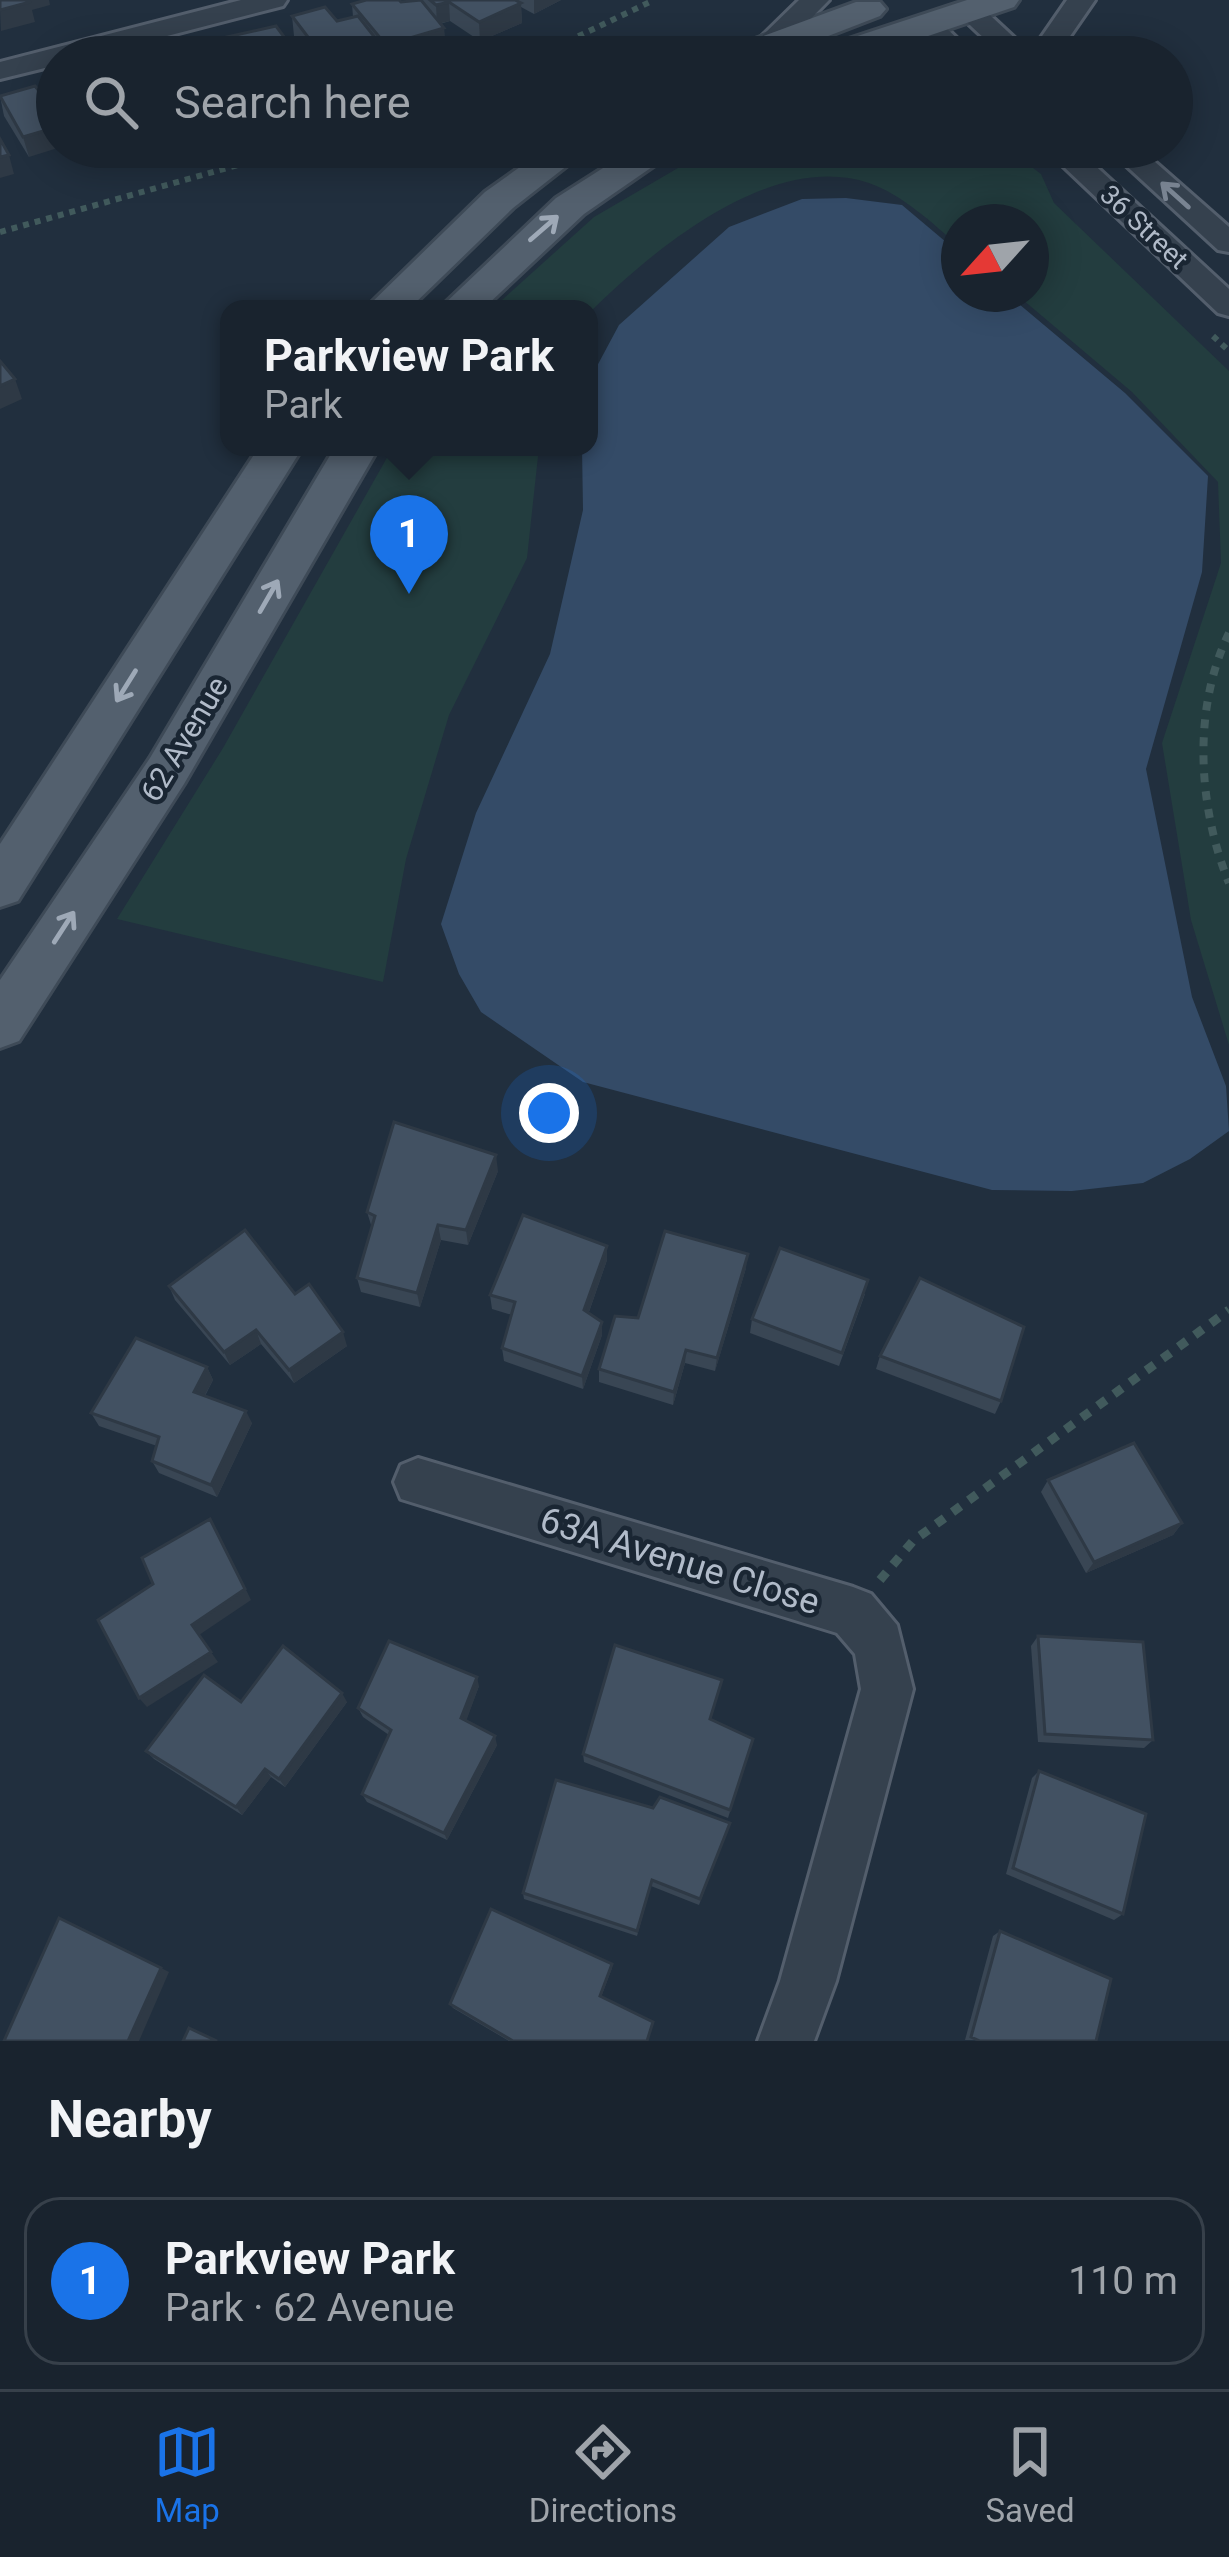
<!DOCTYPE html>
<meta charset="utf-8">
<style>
:root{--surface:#19232e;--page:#262f3a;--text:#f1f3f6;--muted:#9fa4aa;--line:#37404a;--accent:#1a73e8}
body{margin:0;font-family:Roboto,sans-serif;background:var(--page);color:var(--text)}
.compass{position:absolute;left:941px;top:204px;width:108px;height:108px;border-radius:50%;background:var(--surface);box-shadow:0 6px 30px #0003;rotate:243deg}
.you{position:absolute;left:549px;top:1113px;width:42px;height:42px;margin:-30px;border:9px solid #fff;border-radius:50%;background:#1a73e8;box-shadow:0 0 0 18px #1a73e833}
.badge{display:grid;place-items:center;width:78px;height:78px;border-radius:50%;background:var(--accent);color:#fff;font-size:39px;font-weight:700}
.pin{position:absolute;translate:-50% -99px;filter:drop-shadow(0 3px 6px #0008)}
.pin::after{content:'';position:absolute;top:63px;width:42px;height:36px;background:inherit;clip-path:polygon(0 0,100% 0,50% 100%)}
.popup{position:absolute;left:220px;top:300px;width:378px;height:156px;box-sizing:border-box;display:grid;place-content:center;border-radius:24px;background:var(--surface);filter:drop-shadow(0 3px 9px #0005);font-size:39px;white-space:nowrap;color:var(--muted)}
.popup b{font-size:45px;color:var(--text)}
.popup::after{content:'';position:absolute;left:50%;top:100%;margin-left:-24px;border:24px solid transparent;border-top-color:var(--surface)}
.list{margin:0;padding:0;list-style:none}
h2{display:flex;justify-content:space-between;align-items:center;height:156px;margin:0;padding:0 48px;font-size:51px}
h2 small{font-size:39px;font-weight:400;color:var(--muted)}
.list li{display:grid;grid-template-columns:78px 1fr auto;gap:36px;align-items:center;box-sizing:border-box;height:168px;margin:0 24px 24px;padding:0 24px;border:3px solid var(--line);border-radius:36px}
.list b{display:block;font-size:45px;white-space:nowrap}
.list p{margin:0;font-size:39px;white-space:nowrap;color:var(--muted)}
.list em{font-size:39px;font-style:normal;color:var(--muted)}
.icon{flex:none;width:66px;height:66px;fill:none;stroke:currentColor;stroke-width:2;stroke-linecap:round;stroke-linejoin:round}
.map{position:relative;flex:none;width:1229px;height:2041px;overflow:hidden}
.search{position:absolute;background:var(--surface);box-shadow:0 6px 30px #0003;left:36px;right:36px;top:36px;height:132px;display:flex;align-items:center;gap:30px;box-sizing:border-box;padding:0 42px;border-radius:66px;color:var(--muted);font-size:45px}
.sheet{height:348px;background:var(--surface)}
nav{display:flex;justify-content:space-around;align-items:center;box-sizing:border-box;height:168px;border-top:3px solid var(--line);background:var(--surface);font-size:33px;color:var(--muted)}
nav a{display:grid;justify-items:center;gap:6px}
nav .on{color:var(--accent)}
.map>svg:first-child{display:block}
.green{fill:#233d3f}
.water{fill:#344b67}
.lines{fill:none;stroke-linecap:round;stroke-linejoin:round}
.minor-casing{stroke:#535e6c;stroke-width:6}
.major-casing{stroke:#3e4a57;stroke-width:6}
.path-far2{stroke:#415a5c;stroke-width:6;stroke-dasharray:6 6;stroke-linecap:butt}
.path-far1{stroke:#415a5c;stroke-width:8;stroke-dasharray:9 9;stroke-linecap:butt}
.path{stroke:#415a5c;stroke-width:9;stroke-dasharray:10 10;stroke-linecap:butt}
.minor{fill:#35414e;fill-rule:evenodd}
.major{fill:#53606e;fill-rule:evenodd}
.wall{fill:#394654}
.shaded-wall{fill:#2e3945}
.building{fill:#425162;stroke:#2e3945;stroke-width:3}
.oneway{stroke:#798492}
.oneway2{stroke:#9ea9b7}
.labels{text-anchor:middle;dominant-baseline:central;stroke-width:9;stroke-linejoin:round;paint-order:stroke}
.far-street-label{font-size:27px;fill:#b1bbc9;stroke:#1a2633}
.street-label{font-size:30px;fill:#b1bbc9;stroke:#1a2633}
.near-street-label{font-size:36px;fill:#b1bbc9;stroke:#1a2633}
</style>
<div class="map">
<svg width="1229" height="2041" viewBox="0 0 1229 2041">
<rect width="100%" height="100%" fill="#212f3e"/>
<g class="green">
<path d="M714,147H1005L1041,174L1054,203L1229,371V1045L1191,920L1162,743L1221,563L1218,482L1132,392L1016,294H1031V222H959V246C932,223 903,195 869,183C771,150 653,250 589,313V309H492L594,217Z"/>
<polygon points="393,447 539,447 527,558 449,715 406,859 383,982 117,919 223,748"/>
</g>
<polygon class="water" points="846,198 902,205 959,253 959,294 1007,294 1125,393 1208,476 1202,572 1146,769 1192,997 1226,1086 1229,1131 1190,1159 1143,1183 1072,1191 992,1190 583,1082 481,1012 459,974 441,924 476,813 550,654 583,510 582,447 589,447 589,381 619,325 729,227 802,199"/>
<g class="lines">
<defs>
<g id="minor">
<polygon points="241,0 287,0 283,6 86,57 57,57 57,65 0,79 0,62"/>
<polygon points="799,0 829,0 778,52 758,52 754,46 758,40"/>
<polygon points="1067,0 1095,0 1066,42 1067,57 1039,57 1038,42"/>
<polygon points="968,2 978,4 1035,57 1004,57 954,10"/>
<polygon points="925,15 935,17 976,57 946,57 911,23"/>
<polygon points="1043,147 1075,147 1229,289 1229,316 1218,313"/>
<polygon points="1106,147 1138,147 1229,227 1229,252 1218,250"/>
<polygon points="418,1458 853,1587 871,1594 897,1625 913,1689 836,1981 814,2041 758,2041 780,1981 861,1689 855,1654 837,1633 401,1499 394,1482 401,1465"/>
</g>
<g id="major">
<polygon points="967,0 1019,0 1014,7 866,57 813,57 818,49"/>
<polygon points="856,2 880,2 886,9 880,16 774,57 723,57 728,49"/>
<polygon points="548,147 591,147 513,208 409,309 365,309 485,192"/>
<polygon points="636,147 681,147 584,214 483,309 439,309 556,198"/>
<polygon points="259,447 303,447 18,901 0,907 0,844"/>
<polygon points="335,447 379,447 184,784 19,1041 0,1048 0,980 150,758"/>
</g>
</defs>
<use href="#minor" class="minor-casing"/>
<use href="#major" class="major-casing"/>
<g class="path-far2">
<polyline points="535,57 654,0"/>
<polyline points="0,232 302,147"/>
<polyline points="1213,336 1229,351"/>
</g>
<path class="path-far1" d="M1229,633C1192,709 1198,807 1229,883"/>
<polyline class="path" points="880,1580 913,1541 1229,1310"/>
<use href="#minor" class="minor"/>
<use href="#major" class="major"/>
</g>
<g class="wall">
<polygon points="411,0 561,0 534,14 521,7 522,23 480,41 450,21 440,24 444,28 445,47 413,57 311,57 294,36 292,16 337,21 353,17 352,4 401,2"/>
<polygon points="209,41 299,57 212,57"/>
<polygon points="0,96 43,96 29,157 4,116"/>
<polygon points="498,1171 468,1245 441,1240 420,1307 361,1292 357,1278 372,1228 367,1212"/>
<polygon points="607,1246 607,1260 589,1312 602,1335 583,1389 504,1361 502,1348 512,1315 492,1309 490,1295"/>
<polygon points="746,1268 715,1371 685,1363 673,1405 599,1382 599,1369 638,1318"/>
<polygon points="169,1286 295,1294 347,1346 294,1383 261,1344 230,1365 175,1300"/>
<polygon points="865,1294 839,1366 750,1333 752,1319"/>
<polygon points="880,1356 1001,1401 995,1414 876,1369"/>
<polygon points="207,1367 213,1380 205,1396 252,1423 217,1497 159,1473 152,1461 157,1446 99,1426 91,1413"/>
<polygon points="1048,1480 1182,1523 1173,1535 1086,1573 1041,1492"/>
<polygon points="1038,1636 1153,1740 1144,1748 1038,1742 1031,1646"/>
<polygon points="722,1680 711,1719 753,1739 728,1818 584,1762 583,1754"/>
<polygon points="479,1686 466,1720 497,1745 447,1840 367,1802 362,1794 389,1735 363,1717 358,1708"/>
<polygon points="241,1702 347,1702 285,1787 271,1777 242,1815 154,1759 146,1751"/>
<polygon points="1039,1771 1123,1914 1114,1920 1006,1874 1032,1778"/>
<polygon points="653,1808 730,1823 699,1905 651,1886 637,1936 524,1899 523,1893"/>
<polygon points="1000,1931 1096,2041 965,2040 993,1936"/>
<polygon points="612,1968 601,1997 648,2041 509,2041 453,2008 450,2004"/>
</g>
<g class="shaded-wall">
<polygon points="29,0 49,0 50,5 32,10 35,22 1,31 0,10"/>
<polygon points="534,0 561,0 534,14"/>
<polygon points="449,2 450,21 437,24 436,5"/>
<polygon points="521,3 522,23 480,41 479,22"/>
<polygon points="444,28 445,47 413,57 387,57 386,45"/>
<polygon points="380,44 381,57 332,57"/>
<polygon points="57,127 57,147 61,147 29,157 23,137"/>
<polygon points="9,155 14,174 0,178 0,157"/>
<polygon points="15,379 22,399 0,409 0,386"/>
<polygon points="496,1155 498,1171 468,1245 466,1230"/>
<polygon points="438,1225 441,1240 420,1307 417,1293"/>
<polygon points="607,1246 607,1260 585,1323 584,1310"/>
<polygon points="748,1254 746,1268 715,1371 717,1358"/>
<polygon points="602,1322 602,1335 583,1389 582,1376"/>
<polygon points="256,1330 261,1344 230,1365 224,1352"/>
<polygon points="343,1332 347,1346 294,1383 289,1370"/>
<polygon points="686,1350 685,1363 673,1405 674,1392"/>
<polygon points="207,1367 213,1380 200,1404 194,1392"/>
<polygon points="246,1411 252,1423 217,1497 211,1485"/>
<polygon points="1182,1523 1173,1535 1086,1573 1094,1562"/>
<polygon points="217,1530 251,1600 199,1635 192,1625"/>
<polygon points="211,1652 218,1662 147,1707 139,1698"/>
<polygon points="477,1677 479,1686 464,1727 461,1718"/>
<polygon points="342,1693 347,1702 285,1787 279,1779"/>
<polygon points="495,1736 497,1745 447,1840 444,1833"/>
<polygon points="265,1769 271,1777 242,1815 236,1807"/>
<polygon points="161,1968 169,1972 139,2041 128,2041"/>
</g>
<g class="building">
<polygon points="0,0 29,0 30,2 0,10"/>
<polygon points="366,0 399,0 401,2 421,0 444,28 386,45 352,4"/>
<polygon points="430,0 515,0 521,3 479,22 449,2 436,5"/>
<polygon points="325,7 337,21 358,16 380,44 332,57 323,57 292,16"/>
<polygon points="276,26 299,57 221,57 209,41"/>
<polygon points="189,47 196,57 152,57"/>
<polygon points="35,86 43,96 57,92 57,127 23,137 0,96"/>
<polygon points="0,139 9,155 0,157"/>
<polygon points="0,361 15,379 0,386"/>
<polygon points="394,1122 496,1155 466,1230 438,1225 417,1293 357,1278 375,1216 367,1212"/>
<polygon points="523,1215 607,1246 584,1310 602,1322 582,1376 502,1348 515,1302 490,1295"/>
<polygon points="245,1230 295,1294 309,1284 343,1332 289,1370 256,1330 224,1352 169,1286"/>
<polygon points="665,1231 748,1254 717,1358 686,1350 674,1392 599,1369 615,1316 638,1318"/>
<polygon points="780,1248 868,1280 842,1353 752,1319"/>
<polygon points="920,1278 1024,1327 1001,1401 880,1356"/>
<polygon points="136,1338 207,1367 194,1392 246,1411 211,1485 152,1461 159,1437 91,1413"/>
<polygon points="1134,1443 1182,1523 1094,1562 1048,1480"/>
<polygon points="210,1519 245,1589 192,1625 211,1652 139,1698 98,1620 153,1584 142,1558"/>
<polygon points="1038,1636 1143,1642 1153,1740 1045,1734"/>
<polygon points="389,1641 477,1677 461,1718 495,1736 444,1833 362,1794 391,1730 358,1708"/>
<polygon points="615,1645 722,1680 710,1719 753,1739 730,1810 583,1754"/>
<polygon points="283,1646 342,1693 279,1779 265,1769 236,1807 146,1751 204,1675 241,1702"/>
<polygon points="1039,1771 1146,1814 1123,1914 1013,1868"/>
<polygon points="556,1780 653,1808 660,1797 730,1823 700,1899 652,1880 637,1931 523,1893"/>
<polygon points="491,1909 612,1964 600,1996 653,2022 647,2041 513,2041 450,2004"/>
<polygon points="59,1918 161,1968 128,2041 4,2041"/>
<polygon points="1000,1931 1111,1979 1096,2041 980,2041 971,2037"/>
<polygon points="189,2028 217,2041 183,2041"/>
</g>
<defs><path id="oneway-shaft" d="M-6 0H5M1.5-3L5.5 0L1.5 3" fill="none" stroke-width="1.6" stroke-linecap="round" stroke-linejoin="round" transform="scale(3)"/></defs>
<use class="oneway" href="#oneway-shaft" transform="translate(1175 195) rotate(-138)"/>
<g class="oneway2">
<use href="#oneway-shaft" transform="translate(544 228) rotate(-41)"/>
<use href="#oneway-shaft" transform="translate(269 596) rotate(-60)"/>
<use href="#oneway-shaft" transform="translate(126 686) rotate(122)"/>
<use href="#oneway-shaft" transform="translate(64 927) rotate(-57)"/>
</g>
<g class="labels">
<g class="far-street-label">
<text transform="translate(1144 227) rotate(43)">36 Street</text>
</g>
<g class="street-label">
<text transform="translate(184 739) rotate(-59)">62 Avenue</text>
</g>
<g class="near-street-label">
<text transform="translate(680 1561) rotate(17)">63A Avenue Close</text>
</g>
</g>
</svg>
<svg class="compass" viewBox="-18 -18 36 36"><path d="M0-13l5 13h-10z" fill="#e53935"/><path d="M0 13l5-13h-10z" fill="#9fa4aa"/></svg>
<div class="you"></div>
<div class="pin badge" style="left:409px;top:594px">1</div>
<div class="popup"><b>Parkview Park</b>Park</div>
<div class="search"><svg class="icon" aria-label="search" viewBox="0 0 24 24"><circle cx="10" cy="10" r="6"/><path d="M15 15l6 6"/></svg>Search here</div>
</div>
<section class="sheet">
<h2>Nearby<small></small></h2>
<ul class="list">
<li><span class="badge">1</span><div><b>Parkview Park</b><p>Park · 62 Avenue</p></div><em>110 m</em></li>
</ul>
</section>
<nav>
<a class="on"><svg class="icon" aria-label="map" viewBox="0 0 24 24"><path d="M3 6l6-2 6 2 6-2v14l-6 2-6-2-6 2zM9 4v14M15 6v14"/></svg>Map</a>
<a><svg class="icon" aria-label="directions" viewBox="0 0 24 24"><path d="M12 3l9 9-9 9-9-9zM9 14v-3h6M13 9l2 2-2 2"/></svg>Directions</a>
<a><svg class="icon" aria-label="saved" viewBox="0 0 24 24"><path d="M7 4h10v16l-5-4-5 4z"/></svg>Saved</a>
</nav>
